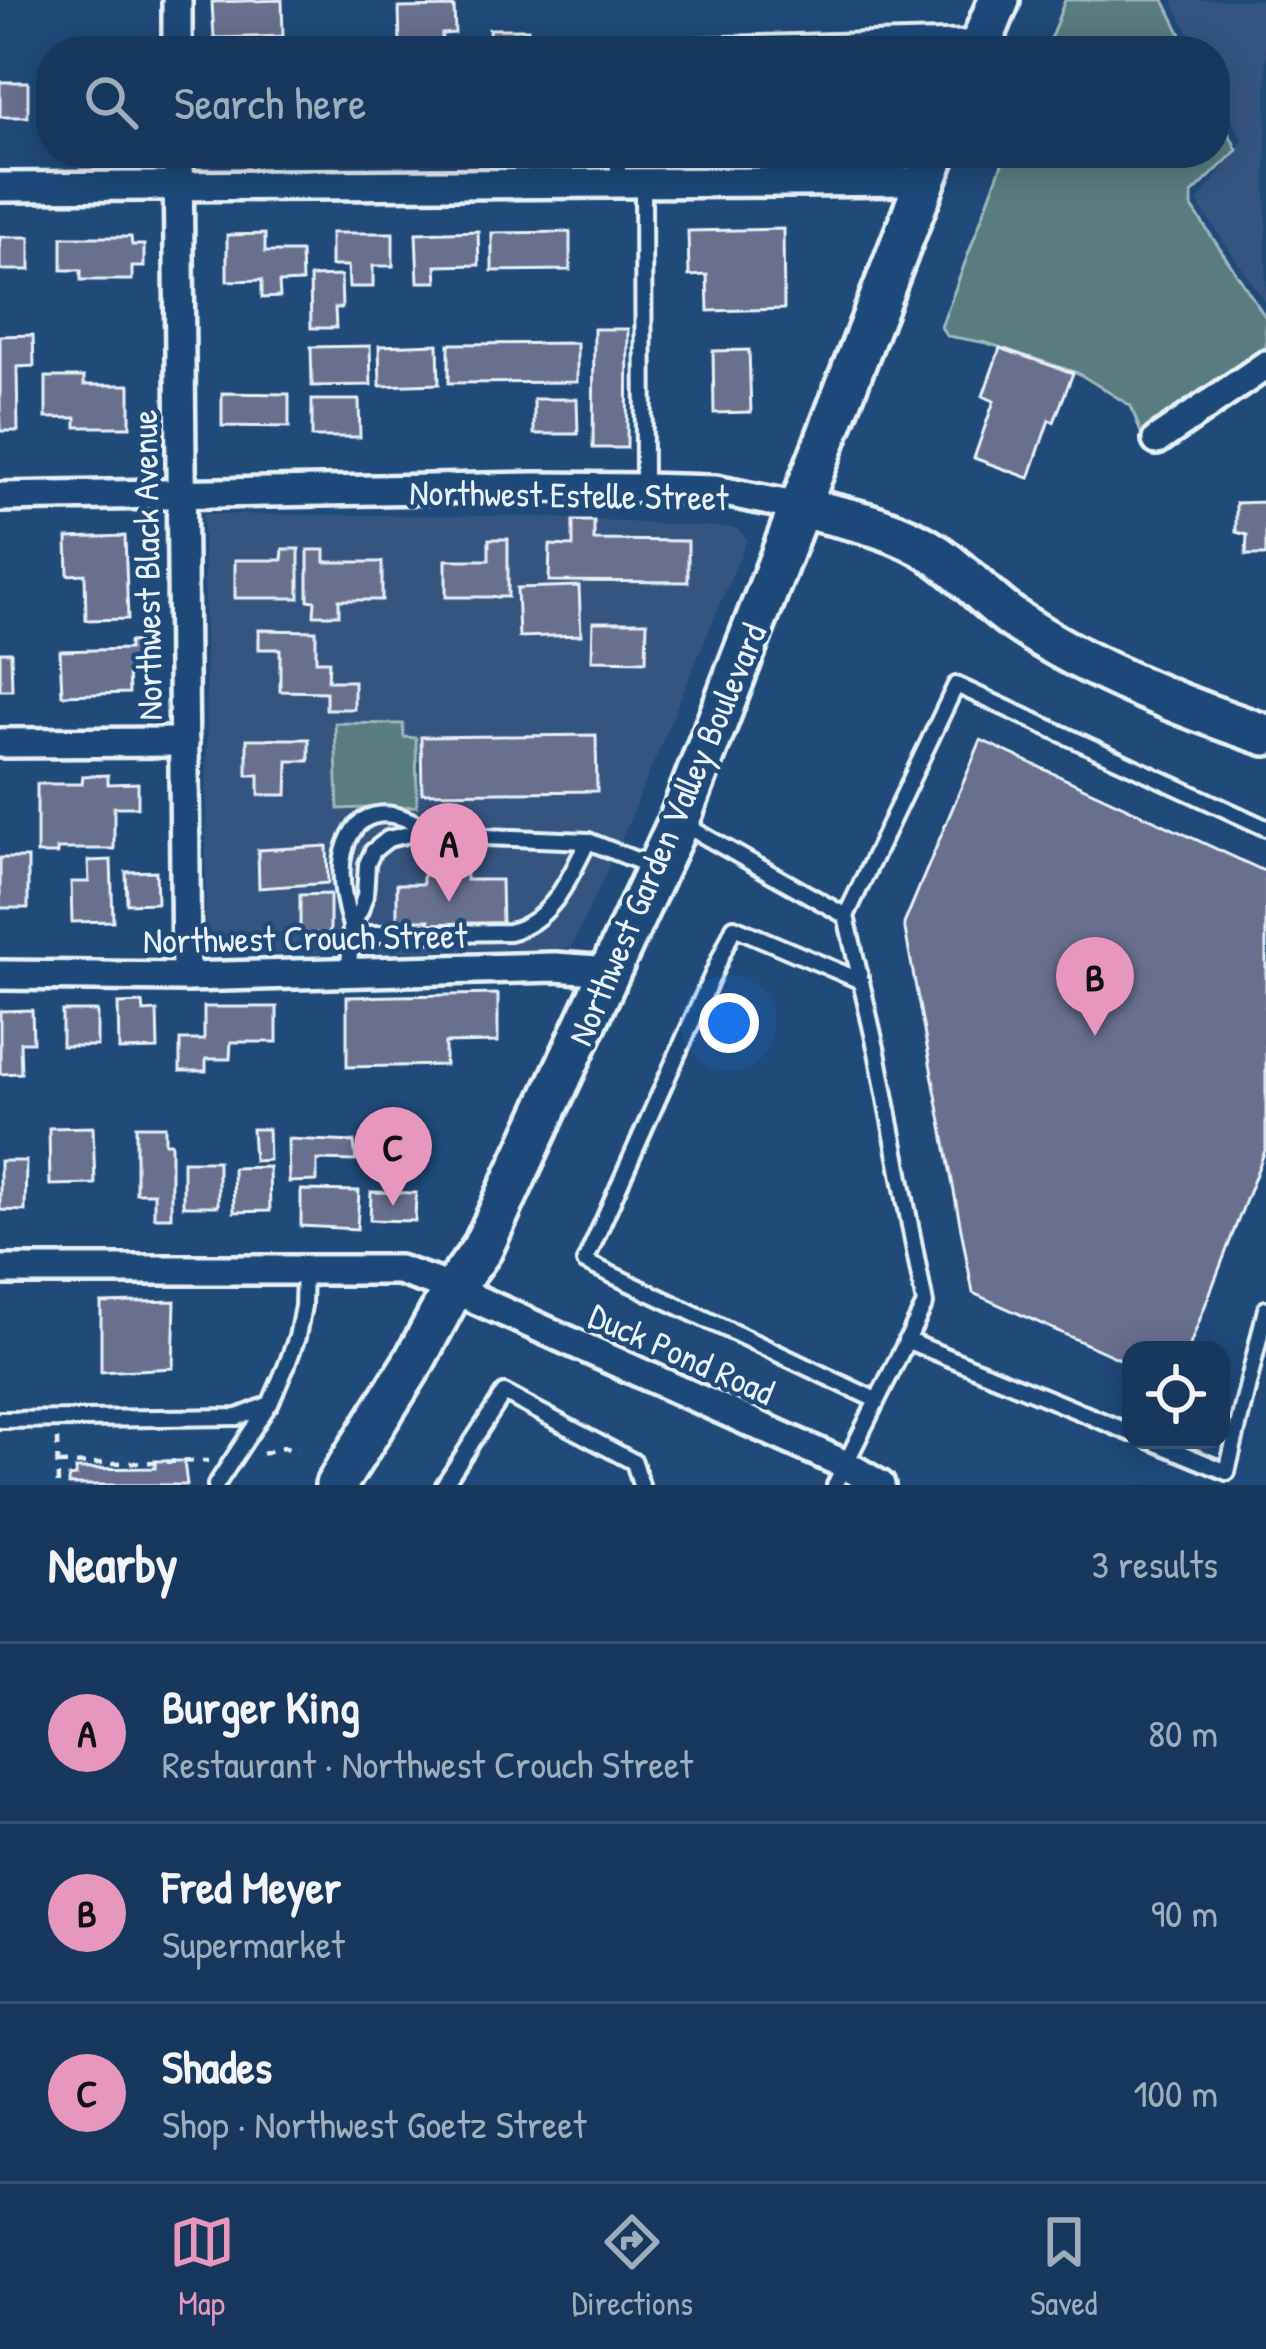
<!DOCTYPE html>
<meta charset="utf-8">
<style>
:root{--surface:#17385c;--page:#244365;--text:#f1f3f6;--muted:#9eacbb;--line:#365272;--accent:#e797bd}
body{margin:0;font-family:"Patrick Hand",sans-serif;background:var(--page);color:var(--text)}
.controls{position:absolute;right:36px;bottom:36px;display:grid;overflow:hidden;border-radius:24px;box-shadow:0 6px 30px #0003}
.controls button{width:108px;height:108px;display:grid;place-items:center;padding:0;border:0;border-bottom:3px solid var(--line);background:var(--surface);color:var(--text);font:60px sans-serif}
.you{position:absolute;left:729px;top:1023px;width:42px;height:42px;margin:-30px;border:9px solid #fff;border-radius:50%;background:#1a73e8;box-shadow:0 0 0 18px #1a73e833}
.badge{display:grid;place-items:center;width:78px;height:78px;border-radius:50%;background:var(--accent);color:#111;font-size:39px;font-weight:700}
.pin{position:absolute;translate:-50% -99px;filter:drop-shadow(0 3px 6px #0008)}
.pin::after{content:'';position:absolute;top:63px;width:42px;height:36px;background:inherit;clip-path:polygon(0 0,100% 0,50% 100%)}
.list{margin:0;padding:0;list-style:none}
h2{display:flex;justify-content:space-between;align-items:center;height:156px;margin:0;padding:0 48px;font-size:51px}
h2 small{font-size:39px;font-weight:400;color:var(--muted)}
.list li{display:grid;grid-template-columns:78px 1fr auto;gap:36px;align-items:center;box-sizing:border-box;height:180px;padding:0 48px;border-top:3px solid var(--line)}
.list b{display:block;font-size:45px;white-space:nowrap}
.list p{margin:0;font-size:39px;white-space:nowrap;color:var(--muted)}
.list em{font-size:39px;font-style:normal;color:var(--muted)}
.icon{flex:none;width:66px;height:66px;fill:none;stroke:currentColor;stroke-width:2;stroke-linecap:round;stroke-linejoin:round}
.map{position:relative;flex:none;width:1266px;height:1485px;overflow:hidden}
.search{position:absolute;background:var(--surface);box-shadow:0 6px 30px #0003;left:36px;right:36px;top:36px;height:132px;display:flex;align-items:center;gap:30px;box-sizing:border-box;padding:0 42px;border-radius:48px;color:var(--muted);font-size:45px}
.sheet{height:696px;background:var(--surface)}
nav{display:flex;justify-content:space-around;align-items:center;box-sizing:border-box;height:168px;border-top:3px solid var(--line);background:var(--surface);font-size:33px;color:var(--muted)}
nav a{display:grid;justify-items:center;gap:6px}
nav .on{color:var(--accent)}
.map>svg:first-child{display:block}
.built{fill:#355580}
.green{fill:#597b80;stroke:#a0b6bc;stroke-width:3}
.building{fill:#686f8e;stroke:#e8f1f8;stroke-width:3}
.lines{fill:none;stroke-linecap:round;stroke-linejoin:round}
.lane-casing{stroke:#e8f1f8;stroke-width:22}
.street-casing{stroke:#e8f1f8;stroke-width:36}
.secondary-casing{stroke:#e8f1f8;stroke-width:48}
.path{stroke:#e8f1f8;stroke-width:4.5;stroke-dasharray:9 9;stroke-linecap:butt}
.lane{stroke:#1f4a7a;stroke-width:14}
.street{stroke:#1f4a7a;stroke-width:27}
.secondary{stroke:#1f4a7a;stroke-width:39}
.labels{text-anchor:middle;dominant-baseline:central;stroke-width:9;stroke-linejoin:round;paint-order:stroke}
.street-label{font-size:36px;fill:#e8f1f8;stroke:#1f4a7a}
</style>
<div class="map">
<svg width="1266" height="1485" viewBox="0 0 1266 1485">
<rect width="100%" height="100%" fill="#1f4a7a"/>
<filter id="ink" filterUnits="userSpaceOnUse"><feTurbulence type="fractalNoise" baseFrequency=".00833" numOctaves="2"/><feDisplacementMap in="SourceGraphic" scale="24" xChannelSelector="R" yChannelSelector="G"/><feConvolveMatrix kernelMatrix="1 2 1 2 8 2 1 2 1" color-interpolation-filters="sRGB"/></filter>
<g filter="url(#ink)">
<g class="built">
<polygon points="1172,0 1266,0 1266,303 1197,202 1243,141 1215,86 1215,51 1197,51"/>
<polygon points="203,514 517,516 737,528 747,539 622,838 571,948 205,955 207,745"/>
</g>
<g class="green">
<polygon points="1065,0 1164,0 1189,51 1046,51"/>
<polygon points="1215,105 1237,150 1192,194 1192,207 1266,318 1266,348 1157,440 1141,433 1131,406 1078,373 987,343 947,336 941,327 1006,153 1215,153"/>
<polygon points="335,723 403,724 404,737 416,738 417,806 338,809"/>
</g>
<g class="building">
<polygon points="282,0 283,36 214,38 212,2"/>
<polygon points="454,7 455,33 442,34 442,42 400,44 399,8"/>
<polygon points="489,29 528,29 529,51 490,51"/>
<rect x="0" y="82" width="28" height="35"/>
<polygon points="783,229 784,309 708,311 707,275 689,276 688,231"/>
<polygon points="478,231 479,265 436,266 437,282 418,282 416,233"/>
<polygon points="570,232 570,270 492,271 492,233"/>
<polygon points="331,233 393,233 393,266 373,266 373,287 349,287 348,266 331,266"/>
<polygon points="265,234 265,252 301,252 302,282 279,283 280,297 262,298 262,280 227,281 227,235"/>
<rect x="0" y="237" width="30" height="33"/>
<polygon points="62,237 131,237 132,245 144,245 144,267 132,267 132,280 81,280 81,270 62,270"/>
<polygon points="341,276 342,308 335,308 336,328 311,328 310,277"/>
<polygon points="594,329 628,329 627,448 593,448"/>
<polygon points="33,335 34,366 17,367 18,431 0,431 0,336"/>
<polygon points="577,343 577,382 449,383 449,344"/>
<polygon points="438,344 439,384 380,386 379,346"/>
<polygon points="370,346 371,385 312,386 311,347"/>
<polygon points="1000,348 1073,373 1054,422 1049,420 1029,478 974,458 994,401 983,396"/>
<polygon points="749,350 751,412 714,413 713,351"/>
<polygon points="46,377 84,377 84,385 130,385 130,427 76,427 76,418 46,418"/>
<polygon points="222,393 289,394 289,427 222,426"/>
<polygon points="534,399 577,399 578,434 534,434"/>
<polygon points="312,400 359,400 360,437 312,437"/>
<polygon points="1266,502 1266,555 1246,555 1247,535 1236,532 1236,503"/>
<polygon points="573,521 594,521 594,540 688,541 688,582 549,581 550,545 573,546"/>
<polygon points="125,536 128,619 86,620 85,574 68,575 67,538"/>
<polygon points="489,539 508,539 508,597 446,597 446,560 489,560"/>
<polygon points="283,549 299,549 299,598 235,598 235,560 282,560"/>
<polygon points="308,550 325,550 325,562 382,562 382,600 339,600 339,615 314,615 315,601 308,600"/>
<polygon points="579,586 581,635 519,637 517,588"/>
<polygon points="593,622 647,622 646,661 592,660"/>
<polygon points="259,630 316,631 316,661 329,661 328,681 354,681 354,709 326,709 326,692 280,691 280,649 259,649"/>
<polygon points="145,641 146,669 128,670 129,693 62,695 60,651 129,649 129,642"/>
<polygon points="0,652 11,652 12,690 0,690"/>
<polygon points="596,735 597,791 422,793 421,737"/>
<polygon points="247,739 309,739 309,761 288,761 287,795 259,795 259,775 247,775"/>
<polygon points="981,740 1266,872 1266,1148 1188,1350 1131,1350 1131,1364 973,1293 904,924"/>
<polygon points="108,775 108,784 138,783 138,807 114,807 114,849 57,849 57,854 37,854 37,784 82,784 83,776"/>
<polygon points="327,846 328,883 259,888 258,850"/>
<rect x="0" y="858" width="28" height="50"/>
<polygon points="111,860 113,921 72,922 71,882 89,882 88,861"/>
<polygon points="156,871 157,903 127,904 126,872"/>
<polygon points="423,875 466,875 466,880 501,880 502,925 429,925 429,920 397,920 397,884 423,884"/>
<polygon points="330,894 330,933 300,934 300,895"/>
<polygon points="498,994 498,1042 445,1043 445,1065 347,1067 347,997"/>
<polygon points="143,1003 144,1012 157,1011 158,1049 119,1050 118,1004"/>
<polygon points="204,1007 277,1007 277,1042 231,1042 230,1059 206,1059 206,1071 180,1071 180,1040 204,1040"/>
<polygon points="32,1010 33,1042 20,1042 21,1073 0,1074 0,1011"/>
<rect x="62" y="1011" width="35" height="35"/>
<polygon points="136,1126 165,1126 165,1143 171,1143 171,1217 154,1217 154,1193 136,1193"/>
<polygon points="93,1127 95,1184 50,1185 49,1128"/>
<polygon points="252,1129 268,1129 269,1160 254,1161"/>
<polygon points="288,1139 354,1142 356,1161 317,1160 317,1181 289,1182"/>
<polygon points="0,1161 26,1161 25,1211 0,1210"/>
<rect x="183" y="1161" width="35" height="45"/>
<polygon points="269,1167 270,1211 234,1212 233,1168"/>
<polygon points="301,1190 359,1191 357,1229 301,1226"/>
<polygon points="371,1192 416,1193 415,1221 370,1220"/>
<polygon points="175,1301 173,1368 101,1372 101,1303"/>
<polygon points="155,1461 184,1461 187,1485 69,1485 69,1477 76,1476 76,1469 155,1468"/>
</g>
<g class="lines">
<defs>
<g id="lane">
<polyline points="617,51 617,48 981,38"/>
<polyline points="618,153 618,184"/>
<polyline points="643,183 644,488"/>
<polyline points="683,824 846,916 877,1052 925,1304 835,1485"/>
<path d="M432,834C398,809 357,801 344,852C338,875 344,903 351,926L365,934H384L509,932C552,922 569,878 588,841"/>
<polyline points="846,916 956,685 1266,828"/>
<polyline points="349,974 351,926 360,911 365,896 367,864 373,851 388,839 409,834 588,841 656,868"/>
<polyline points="861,981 734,927 585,1262 876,1400"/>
<polyline points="906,1340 1131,1433"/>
<polyline points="0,1420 238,1417 270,1404 286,1367 297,1337 303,1306 304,1270"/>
<polyline points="1149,1440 1227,1472 1266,1309"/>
<polyline points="216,1485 266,1409"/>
<polyline points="444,1485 504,1393 634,1462 641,1485"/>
</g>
<g id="street">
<polyline points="177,0 177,51"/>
<polyline points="178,153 186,977"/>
<polyline points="0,187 925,181"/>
<polyline points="1157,440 1266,365"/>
<polyline points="0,497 538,487 644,488 715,490 799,507"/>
<polyline points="0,743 184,742"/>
<polyline points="0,975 186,977 555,967 611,971"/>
<polyline points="0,1270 399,1270 453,1289 844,1464 880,1485"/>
</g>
<g id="secondary">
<polyline points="978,51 999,0"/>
<path d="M799,507C847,518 896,527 937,555C965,574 987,601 1015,620C1088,670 1182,707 1266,735"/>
<polyline points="336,1485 413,1363 453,1289 482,1249 679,821 936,153"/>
</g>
</defs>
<use href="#lane" class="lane-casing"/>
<use href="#street" class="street-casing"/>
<use href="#secondary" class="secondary-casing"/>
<g class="path">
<polyline points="57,1439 58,1485"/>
<polyline points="263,1454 283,1447 297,1452"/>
<polyline points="58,1464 208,1461"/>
</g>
<use href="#lane" class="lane"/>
<use href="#street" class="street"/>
<use href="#secondary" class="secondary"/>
</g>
</g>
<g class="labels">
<g class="street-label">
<text transform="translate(569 494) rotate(1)">Northwest Estelle Street</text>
<text transform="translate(146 565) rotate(-91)">Northwest Black Avenue</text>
<text transform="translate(666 834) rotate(-67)">Northwest Garden Valley Boulevard</text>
<text transform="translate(305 937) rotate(-1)">Northwest Crouch Street</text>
<text transform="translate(682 1353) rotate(24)">Duck Pond Road</text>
</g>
</g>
</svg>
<div class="controls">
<button><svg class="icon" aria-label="locate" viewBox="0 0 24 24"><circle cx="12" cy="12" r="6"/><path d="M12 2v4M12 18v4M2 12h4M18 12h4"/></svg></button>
</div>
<div class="you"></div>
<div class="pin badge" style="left:449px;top:902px">A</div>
<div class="pin badge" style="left:1095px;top:1036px">B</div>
<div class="pin badge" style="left:393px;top:1206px">C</div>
<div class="search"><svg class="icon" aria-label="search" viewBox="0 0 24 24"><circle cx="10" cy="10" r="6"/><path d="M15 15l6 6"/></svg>Search here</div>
</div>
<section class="sheet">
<h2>Nearby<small>3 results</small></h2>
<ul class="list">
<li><span class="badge">A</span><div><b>Burger King</b><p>Restaurant · Northwest Crouch Street</p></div><em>80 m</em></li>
<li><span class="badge">B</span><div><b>Fred Meyer</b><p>Supermarket</p></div><em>90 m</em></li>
<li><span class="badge">C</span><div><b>Shades</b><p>Shop · Northwest Goetz Street</p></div><em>100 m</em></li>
</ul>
</section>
<nav>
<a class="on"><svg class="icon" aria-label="map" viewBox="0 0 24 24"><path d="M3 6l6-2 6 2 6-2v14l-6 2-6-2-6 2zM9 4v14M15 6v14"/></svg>Map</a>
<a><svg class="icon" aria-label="directions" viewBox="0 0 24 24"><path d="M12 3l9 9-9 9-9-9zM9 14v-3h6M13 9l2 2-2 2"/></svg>Directions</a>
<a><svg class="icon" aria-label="saved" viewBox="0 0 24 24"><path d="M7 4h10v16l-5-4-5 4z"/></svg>Saved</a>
</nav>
